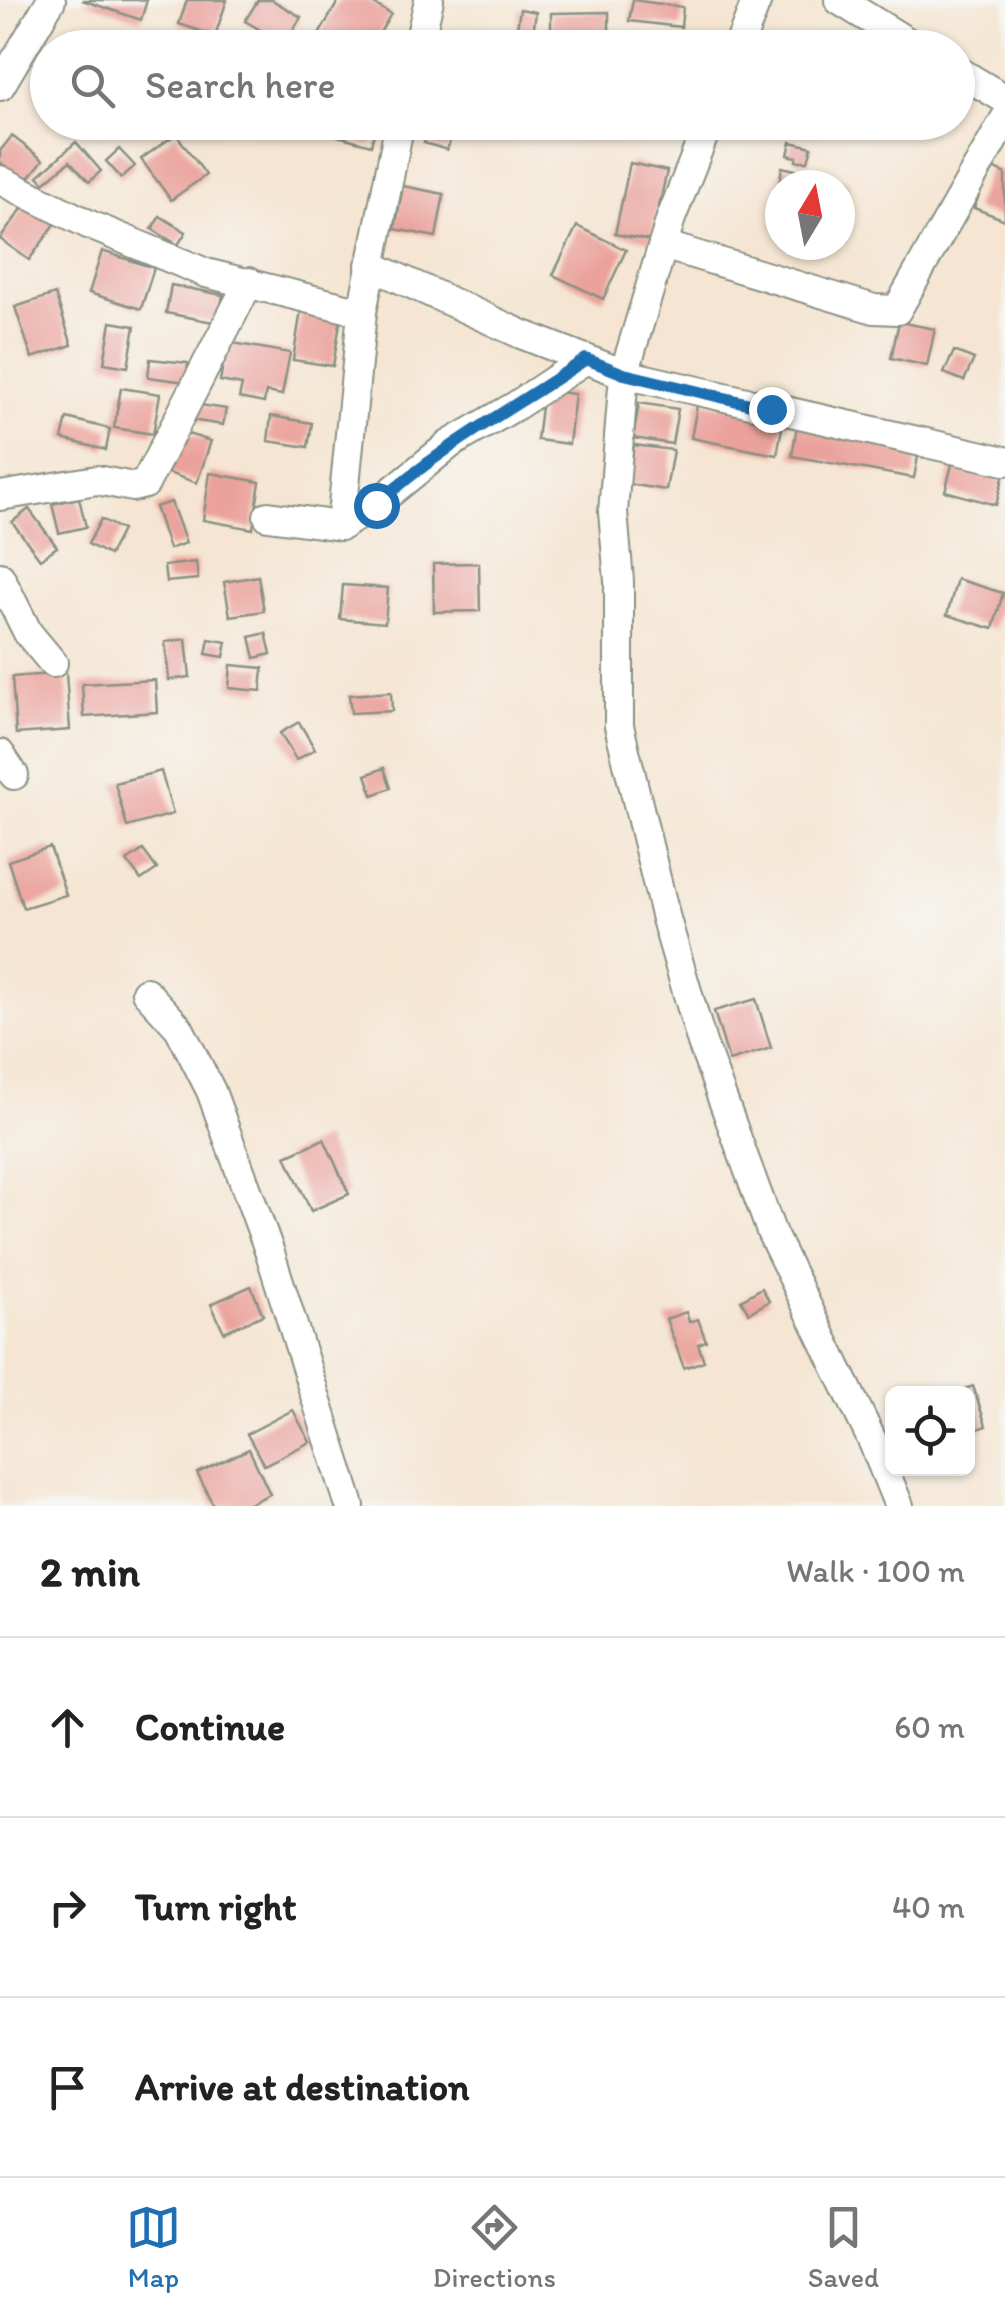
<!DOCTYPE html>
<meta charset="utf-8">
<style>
:root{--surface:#fff;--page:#f2f2f2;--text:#222;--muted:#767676;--line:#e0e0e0;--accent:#1f6fb2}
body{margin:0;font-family:Itim,sans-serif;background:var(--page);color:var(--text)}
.controls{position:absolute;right:30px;bottom:30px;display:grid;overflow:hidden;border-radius:15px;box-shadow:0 2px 8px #0004}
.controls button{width:90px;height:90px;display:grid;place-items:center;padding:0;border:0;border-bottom:2px solid var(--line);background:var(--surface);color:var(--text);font:50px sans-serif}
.compass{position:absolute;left:765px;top:170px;width:90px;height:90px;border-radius:50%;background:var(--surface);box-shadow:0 2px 8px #0004;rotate:10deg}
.stop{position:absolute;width:30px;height:30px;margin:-22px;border:8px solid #1f6fb2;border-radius:50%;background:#fff}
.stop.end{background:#1f6fb2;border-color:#fff;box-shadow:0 2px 10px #0008}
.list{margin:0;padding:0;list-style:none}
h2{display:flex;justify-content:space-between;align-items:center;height:130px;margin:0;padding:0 40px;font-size:42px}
h2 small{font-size:32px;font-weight:400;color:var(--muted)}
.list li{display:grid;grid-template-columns:65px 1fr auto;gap:30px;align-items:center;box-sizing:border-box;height:180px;padding:0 40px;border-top:2px solid var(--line)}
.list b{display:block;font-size:38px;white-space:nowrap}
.list em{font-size:32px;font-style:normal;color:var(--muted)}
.icon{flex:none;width:55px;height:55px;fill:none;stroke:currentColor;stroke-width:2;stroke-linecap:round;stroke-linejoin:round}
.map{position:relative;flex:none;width:1005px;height:1506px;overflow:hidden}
.search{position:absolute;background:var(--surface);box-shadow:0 2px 8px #0004;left:30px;right:30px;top:30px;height:110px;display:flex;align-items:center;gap:25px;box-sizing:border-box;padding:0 35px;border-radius:55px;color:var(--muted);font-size:38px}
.sheet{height:670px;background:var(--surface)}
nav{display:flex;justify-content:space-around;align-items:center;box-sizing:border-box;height:140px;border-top:2px solid var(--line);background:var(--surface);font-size:28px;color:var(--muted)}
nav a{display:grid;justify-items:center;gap:5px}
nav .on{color:var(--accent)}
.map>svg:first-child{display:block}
.building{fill:#eba29c}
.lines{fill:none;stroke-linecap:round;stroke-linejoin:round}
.street-casing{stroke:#8a9183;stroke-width:32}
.street{stroke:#fff;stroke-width:28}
.route{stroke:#1f6fb2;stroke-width:12}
</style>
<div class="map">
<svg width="1005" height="1506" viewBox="0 0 1005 1506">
<rect width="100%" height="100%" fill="#f6f6f2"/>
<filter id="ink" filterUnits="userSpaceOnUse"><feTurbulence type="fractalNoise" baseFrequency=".01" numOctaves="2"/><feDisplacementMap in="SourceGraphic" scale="20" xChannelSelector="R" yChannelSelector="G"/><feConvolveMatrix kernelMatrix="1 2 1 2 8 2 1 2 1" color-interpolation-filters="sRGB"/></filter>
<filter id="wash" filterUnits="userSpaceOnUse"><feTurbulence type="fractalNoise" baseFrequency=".0048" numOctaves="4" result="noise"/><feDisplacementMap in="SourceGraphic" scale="40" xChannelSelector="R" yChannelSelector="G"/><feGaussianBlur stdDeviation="2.25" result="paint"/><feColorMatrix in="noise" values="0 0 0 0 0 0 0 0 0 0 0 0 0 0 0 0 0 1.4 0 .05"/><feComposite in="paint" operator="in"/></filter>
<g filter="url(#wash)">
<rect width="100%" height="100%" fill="#f5e5d2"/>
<g id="blocks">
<g class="building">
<polygon points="82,0 147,0 141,20"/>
<polygon points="187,0 227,0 215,36 179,24"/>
<polygon points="258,0 272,0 301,17 285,44 245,21"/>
<polygon points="339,0 367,0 391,14 371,48 321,48 314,43"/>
<polygon points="633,0 683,7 681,27 629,21"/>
<polygon points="520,9 536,12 531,48 514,48"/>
<polygon points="609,12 609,37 551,37 551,13"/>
<polygon points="636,33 676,47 676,48 631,48"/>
<polygon points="341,122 377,122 371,145 338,136"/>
<polygon points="431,122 454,130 447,150 424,143"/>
<polygon points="176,134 206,175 171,200 141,159"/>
<polygon points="12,136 43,160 26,182 0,162 0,151"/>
<polygon points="76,142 101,171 89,182 70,161 44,183 38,176"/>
<polygon points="791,142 812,147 808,161 796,161 797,157 788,155"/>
<polygon points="119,149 135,166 121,178 106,161"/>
<polygon points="630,163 667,171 651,241 615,234"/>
<polygon points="782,167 849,182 842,217 840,185 779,185"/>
<polygon points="990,167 1005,173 1005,220 974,208"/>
<polygon points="403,186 444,194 436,237 395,229"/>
<polygon points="29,199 58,220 29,260 0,239"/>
<polygon points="160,216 186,232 178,245 152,229"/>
<polygon points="577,226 626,250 603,299 553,275"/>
<polygon points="102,251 154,268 141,309 89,293"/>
<polygon points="171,285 223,295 218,323 166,313"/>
<polygon points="55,294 72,345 32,358 15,307"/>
<polygon points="301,310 341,317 333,366 293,360"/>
<polygon points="111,322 135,326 128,367 104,363"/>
<polygon points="899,322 935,329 927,366 891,358"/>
<polygon points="227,342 290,353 282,395 266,392 264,403 239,398 242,385 220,381"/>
<polygon points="954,351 974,359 964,381 944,373"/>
<polygon points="150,359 188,363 186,382 148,377"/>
<polygon points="121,388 160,394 153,434 114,428"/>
<polygon points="543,390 575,394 569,444 537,440"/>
<polygon points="698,401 784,417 777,455 691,438"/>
<polygon points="639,403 678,409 672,444 633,438"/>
<polygon points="194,404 226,409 223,425 191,420"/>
<polygon points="271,416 312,423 308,447 268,441"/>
<polygon points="67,418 110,429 106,450 62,439"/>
<polygon points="798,419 921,440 914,478 792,456"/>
<polygon points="178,431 211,441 197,483 165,472"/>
<polygon points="634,445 673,450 666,490 628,484"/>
<polygon points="956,450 1005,470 996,505 945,491"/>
<polygon points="210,473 260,482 253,529 203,520"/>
<polygon points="79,498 86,527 59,533 52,504"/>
<polygon points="171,502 186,543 169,549 155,507"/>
<polygon points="29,509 57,547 40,559 12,522"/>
<polygon points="101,519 122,530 109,555 88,544"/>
<polygon points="196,562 198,579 166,582 164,566"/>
<polygon points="479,563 480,611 434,612 433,564"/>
<polygon points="258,576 264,611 230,616 224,582"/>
<polygon points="957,579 1003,593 993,629 947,615"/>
<polygon points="343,585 388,588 385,623 340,619"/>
<polygon points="266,633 271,654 255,658 250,637"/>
<polygon points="186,639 190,677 169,680 165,642"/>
<polygon points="209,639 227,642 224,657 206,654"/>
<polygon points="231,665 263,668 261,691 229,688"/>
<polygon points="66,673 70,730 16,734 12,677"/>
<polygon points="155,680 157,712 84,717 82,684"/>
<polygon points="391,692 392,711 351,713 349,695"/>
<polygon points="299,722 315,749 296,760 280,733"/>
<polygon points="384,768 391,788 373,795 366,775"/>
<polygon points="161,771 173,814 127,827 115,783"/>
<polygon points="50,847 66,895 23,908 8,861"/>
<polygon points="143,850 157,869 141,880 127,861"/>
<polygon points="756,999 771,1048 729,1061 714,1011"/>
<polygon points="324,1139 349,1194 311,1211 286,1156"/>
<polygon points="251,1286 263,1315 224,1332 211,1304"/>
<polygon points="762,1288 769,1301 749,1313 741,1300"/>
<polygon points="686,1312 689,1322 698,1319 706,1341 698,1344 704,1361 684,1368 666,1319"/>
<polygon points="973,1386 986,1426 968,1433 968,1394 953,1393"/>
<polygon points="293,1410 310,1442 264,1465 247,1434"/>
<polygon points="249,1449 270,1494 245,1506 214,1506 197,1473"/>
</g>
</g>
</g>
<g filter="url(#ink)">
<use href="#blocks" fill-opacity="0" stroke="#8a9183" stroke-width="2.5"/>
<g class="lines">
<defs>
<g id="street">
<polyline points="839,0 917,48"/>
<polyline points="418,48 429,0"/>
<polyline points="738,48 757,0"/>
<polyline points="958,71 1005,99"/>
<polyline points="0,86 51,0"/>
<polyline points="709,122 671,218 624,374 613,512 619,581 619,726 666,919 702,1043 772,1234 873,1442 899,1506"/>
<polyline points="0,180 90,225 206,273 362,312"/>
<polyline points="663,245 874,309 897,310 1005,119"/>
<polyline points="370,265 521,334 624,374 1005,461"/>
<polyline points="0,496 97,480 133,487 145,484 249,282"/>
<polyline points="268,516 341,526 375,505 450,444 517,405 586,359"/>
<polyline points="341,526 362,312 400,122"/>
<polyline points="0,577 28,633 53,663"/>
<polyline points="0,754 14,775"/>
<polyline points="146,992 179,1028 211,1091 270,1253 350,1506"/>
</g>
</defs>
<use href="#street" class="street-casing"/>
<use href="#street" class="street"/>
</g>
</g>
<g class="lines" filter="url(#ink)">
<path class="route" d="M376,505C440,447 515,407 586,359L624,374L771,409"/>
</g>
</svg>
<div class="controls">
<button><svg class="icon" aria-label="locate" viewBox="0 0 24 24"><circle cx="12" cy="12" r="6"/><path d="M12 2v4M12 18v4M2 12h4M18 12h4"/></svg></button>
</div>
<svg class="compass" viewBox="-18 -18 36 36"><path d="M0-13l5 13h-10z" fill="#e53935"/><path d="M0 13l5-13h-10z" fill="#767676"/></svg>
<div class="stop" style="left:376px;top:505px"></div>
<div class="stop end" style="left:771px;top:409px"></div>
<div class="search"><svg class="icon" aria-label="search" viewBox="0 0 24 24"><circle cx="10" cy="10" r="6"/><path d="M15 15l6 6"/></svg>Search here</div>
</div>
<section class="sheet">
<h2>2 min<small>Walk · 100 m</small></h2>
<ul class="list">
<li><svg class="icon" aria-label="ahead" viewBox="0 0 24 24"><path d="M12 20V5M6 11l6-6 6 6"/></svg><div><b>Continue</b></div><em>60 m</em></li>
<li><svg class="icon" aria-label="right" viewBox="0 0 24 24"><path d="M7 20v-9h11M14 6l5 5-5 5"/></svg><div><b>Turn right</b></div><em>40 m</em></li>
<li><svg class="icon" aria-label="arrive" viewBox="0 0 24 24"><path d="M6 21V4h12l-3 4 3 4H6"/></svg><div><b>Arrive at destination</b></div></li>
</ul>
</section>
<nav>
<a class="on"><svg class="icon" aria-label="map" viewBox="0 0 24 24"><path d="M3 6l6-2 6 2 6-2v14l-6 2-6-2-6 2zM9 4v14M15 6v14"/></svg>Map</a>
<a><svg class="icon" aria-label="directions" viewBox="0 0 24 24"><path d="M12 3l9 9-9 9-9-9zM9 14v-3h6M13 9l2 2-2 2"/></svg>Directions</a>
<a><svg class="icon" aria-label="saved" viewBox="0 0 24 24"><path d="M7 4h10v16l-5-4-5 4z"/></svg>Saved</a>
</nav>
